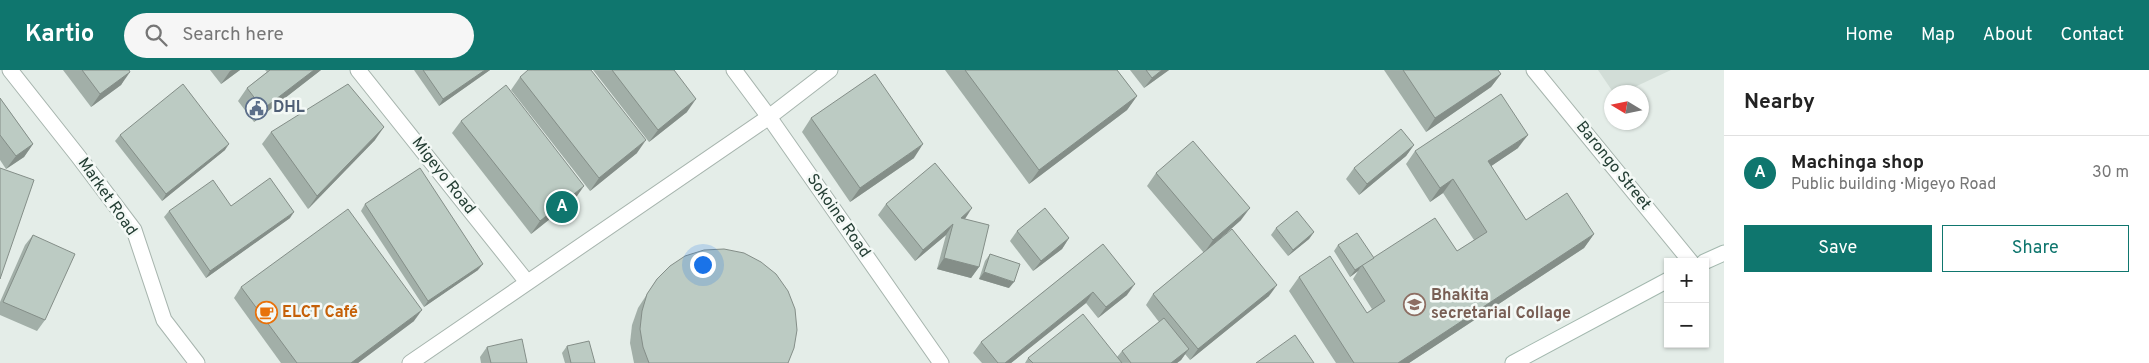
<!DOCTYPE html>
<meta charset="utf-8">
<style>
:root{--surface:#fff;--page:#f6f6f6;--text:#222;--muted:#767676;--line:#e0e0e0;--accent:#0f766e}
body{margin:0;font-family:Overpass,sans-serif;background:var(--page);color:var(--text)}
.controls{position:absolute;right:15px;bottom:15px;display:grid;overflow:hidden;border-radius:0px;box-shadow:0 1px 4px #0004}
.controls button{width:45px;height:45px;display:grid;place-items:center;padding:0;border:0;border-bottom:1px solid var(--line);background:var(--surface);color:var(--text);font:25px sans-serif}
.compass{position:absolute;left:1604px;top:15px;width:45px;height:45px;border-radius:50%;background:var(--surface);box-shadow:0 1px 4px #0004;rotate:280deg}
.you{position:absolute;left:702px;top:194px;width:18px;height:18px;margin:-12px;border:4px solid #fff;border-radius:50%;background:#1a73e8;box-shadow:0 0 0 8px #1a73e833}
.badge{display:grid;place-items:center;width:32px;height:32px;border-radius:50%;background:var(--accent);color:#fff;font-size:16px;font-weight:700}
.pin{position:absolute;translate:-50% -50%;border:2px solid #fff;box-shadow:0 1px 5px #0006}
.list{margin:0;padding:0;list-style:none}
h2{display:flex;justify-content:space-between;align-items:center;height:65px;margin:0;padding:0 20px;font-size:21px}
h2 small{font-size:16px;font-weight:400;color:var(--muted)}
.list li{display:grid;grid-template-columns:32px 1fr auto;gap:15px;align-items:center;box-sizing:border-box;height:75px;padding:0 20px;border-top:1px solid var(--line)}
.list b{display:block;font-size:19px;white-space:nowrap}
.list p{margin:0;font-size:16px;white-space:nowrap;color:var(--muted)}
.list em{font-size:16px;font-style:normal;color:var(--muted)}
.actions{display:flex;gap:10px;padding:15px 20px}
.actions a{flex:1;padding:11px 0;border:1px solid var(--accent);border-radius:0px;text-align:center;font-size:18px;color:var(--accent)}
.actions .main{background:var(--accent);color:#fff}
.icon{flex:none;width:28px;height:28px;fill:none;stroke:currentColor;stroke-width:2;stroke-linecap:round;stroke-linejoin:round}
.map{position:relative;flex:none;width:1724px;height:293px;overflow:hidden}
header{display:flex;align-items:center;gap:30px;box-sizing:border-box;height:70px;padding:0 25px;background:var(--accent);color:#fff}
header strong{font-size:24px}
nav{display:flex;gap:28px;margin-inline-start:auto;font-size:18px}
.search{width:350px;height:45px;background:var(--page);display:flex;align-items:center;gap:12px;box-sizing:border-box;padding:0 18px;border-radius:28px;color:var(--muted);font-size:19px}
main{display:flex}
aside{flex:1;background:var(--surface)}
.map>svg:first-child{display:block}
.built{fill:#d2ddd7}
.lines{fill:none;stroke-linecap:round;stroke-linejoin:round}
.minor-casing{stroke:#a7b5ae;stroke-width:17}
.secondary-casing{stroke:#a3b8ae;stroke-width:17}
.minor{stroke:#fff;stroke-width:15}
.secondary{stroke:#fff;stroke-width:15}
.wall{fill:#a2afa8}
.shaded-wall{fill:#848e88}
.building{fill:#bccbc3;stroke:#848e88}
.labels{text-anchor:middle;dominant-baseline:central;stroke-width:5;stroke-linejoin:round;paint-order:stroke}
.service-label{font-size:16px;font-weight:bold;fill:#4e5e75;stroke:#f4f9f6;text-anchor:start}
.street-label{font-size:16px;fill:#243e34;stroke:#f4f9f6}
.education-label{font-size:16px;font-weight:bold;fill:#785e54;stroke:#f4f9f6;text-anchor:start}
.food-label{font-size:16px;font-weight:bold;fill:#c56008;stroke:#f4f9f6;text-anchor:start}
</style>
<header>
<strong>Kartio</strong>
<div class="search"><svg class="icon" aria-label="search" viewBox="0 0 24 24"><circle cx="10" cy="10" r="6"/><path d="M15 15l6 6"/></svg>Search here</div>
<nav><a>Home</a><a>Map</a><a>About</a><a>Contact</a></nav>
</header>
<main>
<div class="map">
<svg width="1724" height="293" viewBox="0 0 1724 293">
<rect width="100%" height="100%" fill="#e4ede8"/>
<polygon class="built" points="1598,0 1671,0 1624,22 1613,22"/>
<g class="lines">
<defs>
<g id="minor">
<polyline points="10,0 78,86 134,160 164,250 197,293"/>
<polyline points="358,0 527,212"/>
<polyline points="734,0 769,47 941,293"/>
<polyline points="1534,0 1691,192"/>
<polyline points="410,293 769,47 830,0"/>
</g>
<g id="secondary">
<polyline points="1704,192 1724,183"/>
<polyline points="1513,293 1668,210"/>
</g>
</defs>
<use href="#minor" class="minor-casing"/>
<use href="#secondary" class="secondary-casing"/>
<use href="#minor" class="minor"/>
<use href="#secondary" class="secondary"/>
</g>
<g class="wall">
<polygon points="63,0 129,0 121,15 91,37"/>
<polygon points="210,0 240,0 221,14"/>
<polygon points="265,0 321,0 254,52 238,31 247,18 267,2"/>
<polygon points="414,0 490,0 439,36"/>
<polygon points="593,0 674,0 687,42 649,72"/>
<polygon points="945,0 1117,0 1137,26 1127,40 1029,114"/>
<polygon points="1130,0 1169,0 1144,18"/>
<polygon points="1384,0 1498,0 1501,4 1491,17 1426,62"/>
<polygon points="520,7 637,83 590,121 511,20"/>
<polygon points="0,28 33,74 24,87 6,99 0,90"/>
<polygon points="811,48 914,88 850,132 802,62"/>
<polygon points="461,51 575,129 531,164 452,63"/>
<polygon points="271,62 375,70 308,139 262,74"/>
<polygon points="120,65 225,80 162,131 115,71"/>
<polygon points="1414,75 1406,86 1359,125 1346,109 1354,98"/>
<polygon points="1518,78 1491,96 1526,150 1594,164 1584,178 1409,293 1336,293 1289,221 1299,207 1367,243 1372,239 1353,209 1358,201 1350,207 1334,181 1338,175 1374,188 1457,181 1474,170 1443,123 1430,132 1406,94 1415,81"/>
<polygon points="1156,103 1241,150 1213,175 1269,226 1190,290 1185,284 1181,290 1177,293 1025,293 1028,288 1117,287 1122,281 1159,252 1146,235 1153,224 1204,183 1147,116"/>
<polygon points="365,134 478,200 424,237 361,141"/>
<polygon points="886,134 965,149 979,197 971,208 937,199 946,165 915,191 878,145"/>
<polygon points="169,141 290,148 206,208 164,147"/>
<polygon points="1276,158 1314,162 1309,169 1288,186 1271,165"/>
<polygon points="1017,161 1069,168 1062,179 1033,201 1010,171"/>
<polygon points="33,165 45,250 37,261 0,245 0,232 25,175"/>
<polygon points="1103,174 1127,225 1098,248 1086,233 1011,293 982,293 973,283 981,272"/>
<polygon points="990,184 1009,218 979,209 985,191"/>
<polygon points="657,209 788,293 634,293 630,273 632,255 638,238"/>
<polygon points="241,217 414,251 358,293 281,293 234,228"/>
<polygon points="567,276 595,293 565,293 562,283"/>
<polygon points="487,277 527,293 481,293 480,287"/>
</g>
<g class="shaded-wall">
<polygon points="232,0 240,0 221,14 230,1"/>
<polygon points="314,0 321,0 254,52 263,39"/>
<polygon points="485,0 490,0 439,36 443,29"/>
<polygon points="1162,0 1169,0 1144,18 1152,8"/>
<polygon points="130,2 121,15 91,37 100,24"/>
<polygon points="1501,4 1491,17 1426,62 1435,48"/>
<polygon points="1137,26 1127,40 1029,114 1039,100"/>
<polygon points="696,29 687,42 649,72 658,60"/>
<polygon points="384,57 375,70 308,139 317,126"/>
<polygon points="1528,65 1518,78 1478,105 1488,91"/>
<polygon points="646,70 637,83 590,121 599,108"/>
<polygon points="33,74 24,87 6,99 16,86"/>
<polygon points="229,74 225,80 162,131 166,124"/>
<polygon points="923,74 914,88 850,132 860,118"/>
<polygon points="1414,75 1406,86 1359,125 1367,114"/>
<polygon points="1453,109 1443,123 1430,132 1440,118"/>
<polygon points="584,116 575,129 531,164 540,151"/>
<polygon points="972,138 965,149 961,148"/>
<polygon points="1250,138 1241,150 1204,183 1213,170"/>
<polygon points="294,142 290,148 206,208 210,201"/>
<polygon points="953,154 946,165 915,191 923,180"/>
<polygon points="1314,162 1309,169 1288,186 1293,180"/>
<polygon points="1594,164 1584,178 1409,293 1398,293"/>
<polygon points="1069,168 1062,179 1033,201 1041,191"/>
<polygon points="944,188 979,197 971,208 937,199"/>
<polygon points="483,194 478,200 424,237 428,231"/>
<polygon points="1362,195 1358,201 1350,207 1355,200"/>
<polygon points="984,202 1014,212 1009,218 979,209"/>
<polygon points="1135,214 1127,225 1098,248 1106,237"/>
<polygon points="1277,215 1269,226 1190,290 1198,279"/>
<polygon points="1093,222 1086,233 1011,293 1005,293"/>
<polygon points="422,240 414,251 358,293 351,293"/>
<polygon points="1189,279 1181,290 1177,293 1171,293"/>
</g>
<g class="building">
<polygon points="82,0 129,0 130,2 100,24"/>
<polygon points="270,0 314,0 263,39 247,18"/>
<polygon points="423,0 485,0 443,29"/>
<polygon points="528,0 591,0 646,70 599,108 520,7"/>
<polygon points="612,0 674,0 696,29 658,60"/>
<polygon points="965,0 1117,0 1137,26 1039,100"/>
<polygon points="1146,0 1162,0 1152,8"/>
<polygon points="1403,0 1498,0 1501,4 1435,48"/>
<polygon points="875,4 923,74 860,118 811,48"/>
<polygon points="183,14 229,74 166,124 120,65"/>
<polygon points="348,14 384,57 317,126 271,62"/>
<polygon points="506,15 584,116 540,151 461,51"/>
<polygon points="1501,24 1528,65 1488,91 1526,150 1567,123 1594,164 1398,293 1354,293 1299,207 1330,186 1367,243 1385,231 1362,195 1435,148 1457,181 1487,162 1453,109 1440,118 1415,81"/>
<polygon points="0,28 33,74 16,86 0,65"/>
<polygon points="1401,59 1414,75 1367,114 1354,98"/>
<polygon points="1193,71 1250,138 1213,170 1156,103"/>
<polygon points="935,93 972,138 961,148 989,155 979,197 944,188 953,154 923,180 886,134"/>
<polygon points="0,98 34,110 0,209"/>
<polygon points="420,98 483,194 428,231 365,134"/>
<polygon points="270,108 294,142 210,201 169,141 213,110 231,136"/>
<polygon points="1045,138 1069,168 1041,191 1017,161"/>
<polygon points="348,139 422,240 351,293 297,293 241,217"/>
<polygon points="1297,141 1314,162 1293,180 1276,158"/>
<polygon points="1232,159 1277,215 1198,279 1153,224"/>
<polygon points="1357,163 1374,188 1355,200 1338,175"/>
<polygon points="33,165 75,184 45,250 3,232"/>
<polygon points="1103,174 1135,214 1106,237 1093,222 1005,293 998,293 981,272"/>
<polygon points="724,179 744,183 761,192 776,204 788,221 795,239 797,260 794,278 788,293 649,293 643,277 640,259 642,241 647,224 657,209 670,196 685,186 704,180"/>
<polygon points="990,184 1020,194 1014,212 984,202"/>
<polygon points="1083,244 1122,293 1033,293 1028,288"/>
<polygon points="1164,248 1189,279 1171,293 1131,293 1122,281"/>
<polygon points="1295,265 1314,293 1256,293"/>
<polygon points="522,269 527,293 491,293 487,277"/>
<polygon points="589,271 595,293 571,293 567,276"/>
</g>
<defs>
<symbol id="civic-ring" viewBox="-11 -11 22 22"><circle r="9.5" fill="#f4f9f6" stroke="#5c6f8a" stroke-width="1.5"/><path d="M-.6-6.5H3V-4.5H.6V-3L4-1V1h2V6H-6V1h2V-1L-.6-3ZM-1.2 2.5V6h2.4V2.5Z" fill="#5c6f8a"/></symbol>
<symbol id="school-ring" viewBox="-11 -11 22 22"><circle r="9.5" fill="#f4f9f6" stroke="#8d6e63" stroke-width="1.5"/><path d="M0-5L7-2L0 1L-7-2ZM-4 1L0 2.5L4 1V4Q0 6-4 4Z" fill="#8d6e63"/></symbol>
<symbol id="cafe-ring" viewBox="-11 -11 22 22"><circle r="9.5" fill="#f4f9f6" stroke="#e8710a" stroke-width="1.5"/><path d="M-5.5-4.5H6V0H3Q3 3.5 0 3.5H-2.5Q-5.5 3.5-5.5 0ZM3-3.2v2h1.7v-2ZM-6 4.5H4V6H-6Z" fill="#e8710a"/></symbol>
</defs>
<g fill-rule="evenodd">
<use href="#civic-ring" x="244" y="26" width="25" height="25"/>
<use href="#school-ring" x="1402" y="222" width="25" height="25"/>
<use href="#cafe-ring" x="254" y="230" width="25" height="25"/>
</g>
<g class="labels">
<g class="service-label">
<text x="273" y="38">DHL</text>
</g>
<g class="street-label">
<text transform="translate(1613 96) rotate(51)">Barongo Street</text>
<text transform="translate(443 106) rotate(52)">Migeyo Road</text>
<text transform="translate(107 127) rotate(55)">Market Road</text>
<text transform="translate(838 146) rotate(55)">Sokoine Road</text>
</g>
<g class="education-label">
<text x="1431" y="226">Bhakita<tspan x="1431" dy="18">secretarial Collage</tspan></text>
</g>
<g class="food-label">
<text x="282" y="243">ELCT Café</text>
</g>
</g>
</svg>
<div class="controls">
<button>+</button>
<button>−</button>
</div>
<svg class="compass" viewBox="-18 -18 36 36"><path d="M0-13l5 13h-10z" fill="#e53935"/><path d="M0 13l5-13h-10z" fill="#767676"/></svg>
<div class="you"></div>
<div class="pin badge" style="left:562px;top:137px">A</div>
</div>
<aside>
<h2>Nearby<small></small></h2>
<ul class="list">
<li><span class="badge">A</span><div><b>Machinga shop</b><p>Public building · Migeyo Road</p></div><em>30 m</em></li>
</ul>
<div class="actions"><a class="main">Save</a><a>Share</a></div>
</aside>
</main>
